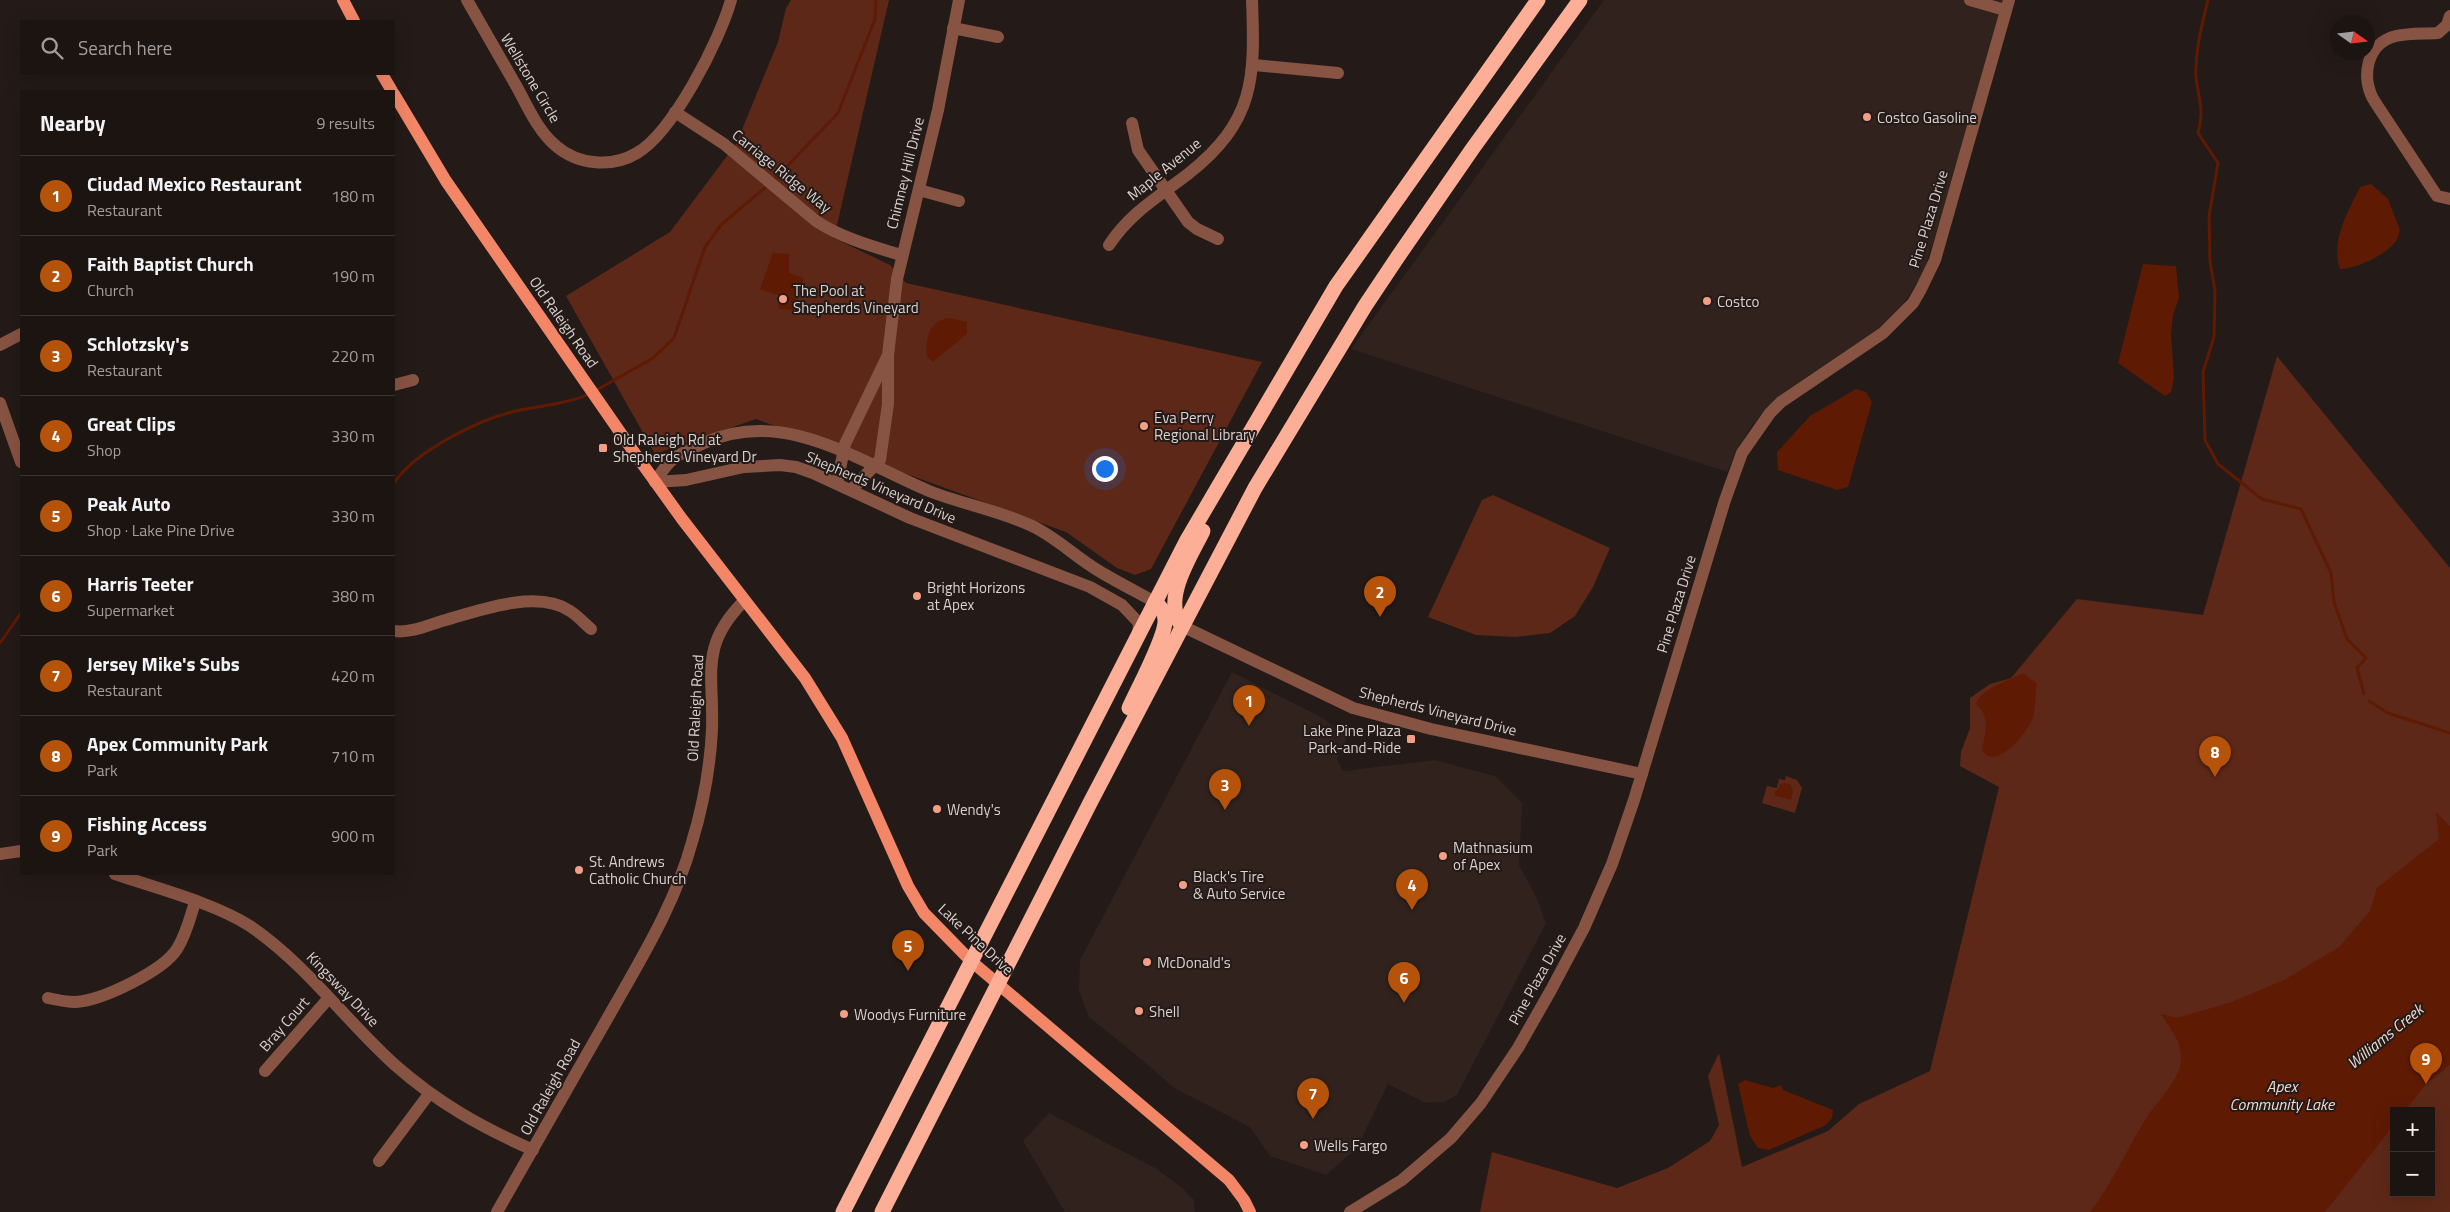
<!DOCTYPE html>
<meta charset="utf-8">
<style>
:root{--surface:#1b1411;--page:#241d1a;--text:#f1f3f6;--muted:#a09e9f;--line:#393331;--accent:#b45309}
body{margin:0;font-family:"Titillium Web",sans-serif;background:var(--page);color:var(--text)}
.controls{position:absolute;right:15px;bottom:15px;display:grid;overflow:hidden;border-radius:0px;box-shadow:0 5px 20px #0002}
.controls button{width:45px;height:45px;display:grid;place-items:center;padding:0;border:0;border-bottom:1px solid var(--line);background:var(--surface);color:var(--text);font:25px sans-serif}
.compass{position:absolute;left:2330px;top:15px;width:45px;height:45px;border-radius:50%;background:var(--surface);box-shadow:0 5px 20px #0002;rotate:104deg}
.you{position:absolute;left:1104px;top:468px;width:18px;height:18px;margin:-12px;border:4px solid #fff;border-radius:50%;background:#1a73e8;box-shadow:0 0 0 8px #1a73e833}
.badge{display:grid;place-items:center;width:32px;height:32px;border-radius:50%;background:var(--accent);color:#fff;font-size:16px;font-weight:700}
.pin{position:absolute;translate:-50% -41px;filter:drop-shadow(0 1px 2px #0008)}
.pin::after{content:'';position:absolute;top:26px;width:18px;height:15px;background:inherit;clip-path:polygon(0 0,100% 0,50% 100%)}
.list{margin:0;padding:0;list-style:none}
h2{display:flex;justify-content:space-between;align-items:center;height:65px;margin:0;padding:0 20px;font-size:21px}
h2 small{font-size:16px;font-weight:400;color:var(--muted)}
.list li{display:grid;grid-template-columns:32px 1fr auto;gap:15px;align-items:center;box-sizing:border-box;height:80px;padding:0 20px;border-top:1px solid var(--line)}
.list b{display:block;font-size:19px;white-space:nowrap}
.list p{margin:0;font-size:16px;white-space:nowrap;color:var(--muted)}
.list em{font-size:16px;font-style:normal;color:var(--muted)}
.icon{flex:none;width:28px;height:28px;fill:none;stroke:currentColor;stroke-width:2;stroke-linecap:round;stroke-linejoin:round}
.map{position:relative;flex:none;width:2450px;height:1212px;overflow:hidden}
.search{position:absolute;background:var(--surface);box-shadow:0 5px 20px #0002;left:20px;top:20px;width:375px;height:55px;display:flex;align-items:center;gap:12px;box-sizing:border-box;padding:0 18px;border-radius:0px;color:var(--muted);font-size:19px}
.panel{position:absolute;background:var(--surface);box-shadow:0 5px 20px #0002;left:20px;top:90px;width:375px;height:785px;border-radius:0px}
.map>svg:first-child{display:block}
.built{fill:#31221d}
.green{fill:#5d2818;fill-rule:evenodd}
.water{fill:#5f1a03}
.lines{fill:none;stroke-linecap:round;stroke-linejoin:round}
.stream{stroke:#5f1a03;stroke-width:3}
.minor{stroke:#875343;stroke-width:12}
.major{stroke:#f38666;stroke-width:12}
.highway{stroke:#fdae97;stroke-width:15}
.poi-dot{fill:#f39f85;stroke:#241a17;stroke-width:2}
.labels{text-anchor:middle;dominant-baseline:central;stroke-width:4;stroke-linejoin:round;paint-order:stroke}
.street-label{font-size:15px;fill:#d9d2d0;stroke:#241a17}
.poi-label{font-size:15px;fill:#d9d2d0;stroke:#241a17;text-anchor:start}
.water-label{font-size:16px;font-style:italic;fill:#efd9d2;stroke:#241a17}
</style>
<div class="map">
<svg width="2450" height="1212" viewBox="0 0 2450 1212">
<rect width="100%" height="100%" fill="#241a17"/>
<g class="built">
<polygon points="1604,0 2003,0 1944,208 1922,277 1902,305 1878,329 1784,392 1768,408 1753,424 1739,446 1727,472 1351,349"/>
<polygon points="1232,672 1323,718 1347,737 1337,759 1343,771 1435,760 1495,776 1522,803 1519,865 1537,898 1546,923 1457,1095 1444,1102 1425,1103 1388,1084 1357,1148 1326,1175 1270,1156 1250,1127 1174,1088 1141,1059 1089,1017 1079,991 1080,960"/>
<polygon points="1049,1113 1155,1168 1181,1187 1194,1200 1195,1212 1065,1212 1023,1141"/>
</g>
<g class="green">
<polygon points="791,0 889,0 834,238 890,265 906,283 1262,362 1151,569 1135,575 1117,568 1066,532 756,419 655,454 566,296 670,232 736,144 778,42 786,8"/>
<path d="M2277,356L2450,568V1212H1480L1492,1152L1617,1188L1668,1168L1710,1141L1719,1125L1708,1076L1719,1053L1742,1167L1828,1131L1859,1104L1930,1071L1999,787L1960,766L1961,752L1970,728V698L1990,684L2011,678L2077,599L2203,615ZM2394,1111H2431V1193H2394Z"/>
<polygon points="1493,495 1610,548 1593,587 1575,616 1550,633 1516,637 1476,635 1428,617 1482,500"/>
<polygon points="1786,776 1797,780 1802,788 1795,813 1762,803 1767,786 1777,788 1779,779 1785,780"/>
</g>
<g class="water">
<path d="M2371,184L2388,199L2400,230C2399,233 2398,239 2396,241C2386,255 2356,269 2340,269C2330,243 2348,211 2360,187Z"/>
<polygon points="773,253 789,254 789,273 804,278 793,310 779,309 778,295 760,289"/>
<polygon points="2143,264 2176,266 2179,298 2173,315 2171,334 2174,378 2171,392 2165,396 2118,363"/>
<path d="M950,318L967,322V334L933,362L927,357C925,338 929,320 950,318Z"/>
<polygon points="1856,389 1866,392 1872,402 1848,487 1837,490 1778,470 1777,452 1810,416"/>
<path d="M2023,673L2037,684C2035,695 2036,712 2031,722C2025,735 1995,772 1982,750C1985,733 1991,717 1976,704C1981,688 2009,681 2023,673Z"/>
<polygon points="1783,783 1790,784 1793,791 1791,800 1774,795 1776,790 1778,790 1780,784 1783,785"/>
<path d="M2436,812L2450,826V1065L2426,1084L2405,1111H2394V1125L2325,1212H2090C2113,1183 2127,1148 2147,1117C2157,1102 2179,1080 2181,1062C2183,1043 2171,1030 2161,1014L2177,1018L2232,1002L2284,980L2339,947L2370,911L2377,888L2439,839Z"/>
<polygon points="1745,1080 1773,1088 1781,1085 1783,1090 1833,1110 1832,1118 1826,1125 1769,1150 1758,1148 1750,1136 1738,1084"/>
</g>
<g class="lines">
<g class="stream">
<path d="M2208,0C2202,25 2195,49 2196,76C2198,99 2205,109 2198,133L2218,163L2209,216L2210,261L2215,291L2214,337L2203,372L2205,440L2218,464L2262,499L2301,509L2331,573L2334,602L2347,639L2366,658L2357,668L2364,694"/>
<polyline points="773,181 838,113 875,19 876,0"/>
<polyline points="595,391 653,358 674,338 705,247 721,225 768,185"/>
<path d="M394,483C416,450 486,415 526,409C547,405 569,403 589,394"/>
<polyline points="0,643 21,613"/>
<polyline points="2369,701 2388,713 2450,733"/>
</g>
<g class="minor">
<path d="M467,0C484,30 501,59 518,89C528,108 539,132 556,146C578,165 612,168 637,153C673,132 720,40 731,0"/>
<polyline points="1970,0 2005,10"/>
<path d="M2450,16L2447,25L2438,33C2424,34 2409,33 2396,36C2366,43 2360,79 2375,102L2437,196L2450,199"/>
<polyline points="953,28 998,37"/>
<polyline points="1254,65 1338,73"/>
<path d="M675,112L724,144L816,221C842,238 871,246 901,255"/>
<polyline points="1132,123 1138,150 1188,222 1197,229 1218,239"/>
<polyline points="919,190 959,201"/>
<path d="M1109,245C1131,212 1157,198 1188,174C1255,121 1255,79 1252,0"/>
<polyline points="0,345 21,334"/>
<polyline points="394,385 413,380"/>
<polyline points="0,403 21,462"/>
<path d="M655,482C671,456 677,455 704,443C784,407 856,460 929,491C962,504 997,510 1030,525C1055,536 1075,557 1099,571C1117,582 1137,592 1155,602"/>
<polyline points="655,482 686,480 744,467 780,465 796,467 813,473 910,518 1090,587 1122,605 1139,623 1138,636"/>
<polyline points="837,484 845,444 887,357"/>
<polyline points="851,490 880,460 888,404 888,355 897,279 938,110 959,0"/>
<polyline points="1182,626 1353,708 1431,729 1642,774"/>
<path d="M394,631C409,633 424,627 439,622C475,612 536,588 570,611C578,616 584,623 591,629"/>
<polyline points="0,854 21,851"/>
<path d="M115,874C156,888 214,903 250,926C306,964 345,1020 395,1065C438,1103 481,1127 533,1150"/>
<path d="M48,998C57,1000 67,1002 75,1002C101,1001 163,971 177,949C186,935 190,918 195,902"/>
<polyline points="265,1071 328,999"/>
<polyline points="379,1161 429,1094"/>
<path d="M497,1212C537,1143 576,1074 615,1005C645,952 676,901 692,842C703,806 710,768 712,730C714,674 699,646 744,601"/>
<polyline points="1350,1212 1402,1180 1451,1138 1481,1103 1518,1048 1551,990 1584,928 1612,864 1634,800 1725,500 1742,453 1770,413 1781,402 1883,333 1913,303 1921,289 1935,260 2009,0"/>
</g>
<g class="major">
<polyline points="343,0 354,21"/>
<polyline points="382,74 392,91"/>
<polyline points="394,94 446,181 631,448 682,519 805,678 842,738 908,886 924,913 971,961 1229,1180 1244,1200 1250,1212"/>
</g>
<g class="highway">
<path d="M1182,626C1161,600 1191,556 1203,531"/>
<path d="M1129,708C1137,690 1167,635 1165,619C1164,611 1161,607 1155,602"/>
<polyline points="843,1212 1187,540 1336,286 1538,0"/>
<polyline points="882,1212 1091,801 1255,488 1365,306 1397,258 1473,148 1580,0"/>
</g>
</g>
<g class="poi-dot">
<circle cx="1867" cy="117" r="5"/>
<circle cx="783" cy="299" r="5"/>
<circle cx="1707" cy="301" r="5"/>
<circle cx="1144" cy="426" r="5"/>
<rect x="598" y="443" width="10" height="10" rx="2.5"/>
<circle cx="917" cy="596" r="5"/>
<rect x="1406" y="734" width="10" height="10" rx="2.5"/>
<circle cx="937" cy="809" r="5"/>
<circle cx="1443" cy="856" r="5"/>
<circle cx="579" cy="870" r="5"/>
<circle cx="1183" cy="885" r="5"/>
<circle cx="1147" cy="962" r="5"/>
<circle cx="1139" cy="1011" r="5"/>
<circle cx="844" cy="1014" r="5"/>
<circle cx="1304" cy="1145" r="5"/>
</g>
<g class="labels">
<g class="street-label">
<text transform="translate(531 78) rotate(59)">Wellstone Circle</text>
<text transform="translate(1164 169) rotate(-39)">Maple Avenue</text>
<text transform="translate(782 171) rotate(39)">Carriage Ridge Way</text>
<text transform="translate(905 173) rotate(-76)">Chimney Hill Drive</text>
<text transform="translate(1928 219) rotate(-73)">Pine Plaza Drive</text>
<text transform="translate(564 322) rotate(55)">Old Raleigh Road</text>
<text transform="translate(881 487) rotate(23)">Shepherds Vineyard Drive</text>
<text transform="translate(1676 604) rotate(-73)">Pine Plaza Drive</text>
<text transform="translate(695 708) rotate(-87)">Old Raleigh Road</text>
<text transform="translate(1438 711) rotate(14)">Shepherds Vineyard Drive</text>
<text transform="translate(976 939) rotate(43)">Lake Pine Drive</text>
<text transform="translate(1537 979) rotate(-61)">Pine Plaza Drive</text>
<text transform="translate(343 989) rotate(46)">Kingsway Drive</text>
<text transform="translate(284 1024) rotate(-49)">Bray Court</text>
<text transform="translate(550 1087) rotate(-61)">Old Raleigh Road</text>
</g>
<g class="poi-label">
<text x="1877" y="117">Costco Gasoline</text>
<text x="793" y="290">The Pool at<tspan x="793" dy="17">Shepherds Vineyard</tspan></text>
<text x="1717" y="301">Costco</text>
<text x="1154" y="417">Eva Perry<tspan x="1154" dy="17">Regional Library</tspan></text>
<text x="613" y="439">Old Raleigh Rd at<tspan x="613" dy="17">Shepherds Vineyard Dr</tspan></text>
<text x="927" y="587">Bright Horizons<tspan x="927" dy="17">at Apex</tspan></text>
<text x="1401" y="730" text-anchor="end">Lake Pine Plaza<tspan x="1401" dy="17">Park-and-Ride</tspan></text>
<text x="947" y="809">Wendy's</text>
<text x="1453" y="847">Mathnasium<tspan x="1453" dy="17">of Apex</tspan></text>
<text x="589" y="861">St. Andrews<tspan x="589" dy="17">Catholic Church</tspan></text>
<text x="1193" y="876">Black's Tire<tspan x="1193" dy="17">&amp; Auto Service</tspan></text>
<text x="1157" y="962">McDonald's</text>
<text x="1149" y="1011">Shell</text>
<text x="854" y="1014">Woodys Furniture</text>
<text x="1314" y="1145">Wells Fargo</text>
</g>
<g class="water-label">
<text transform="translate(2385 1036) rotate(-39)">Williams Creek</text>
<text x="2282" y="1086">Apex<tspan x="2282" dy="18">Community Lake</tspan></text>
</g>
</g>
</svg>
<div class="controls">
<button>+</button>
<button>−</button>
</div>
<svg class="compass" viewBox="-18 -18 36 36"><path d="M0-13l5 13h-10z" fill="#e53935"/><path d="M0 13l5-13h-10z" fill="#a09e9f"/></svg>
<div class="you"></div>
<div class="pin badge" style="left:1249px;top:726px">1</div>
<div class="pin badge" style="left:1380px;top:617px">2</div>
<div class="pin badge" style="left:1225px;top:810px">3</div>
<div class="pin badge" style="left:1412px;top:910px">4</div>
<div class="pin badge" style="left:908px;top:971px">5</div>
<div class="pin badge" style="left:1404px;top:1003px">6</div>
<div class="pin badge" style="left:1313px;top:1119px">7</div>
<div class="pin badge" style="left:2215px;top:777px">8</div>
<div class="pin badge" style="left:2426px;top:1084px">9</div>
<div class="search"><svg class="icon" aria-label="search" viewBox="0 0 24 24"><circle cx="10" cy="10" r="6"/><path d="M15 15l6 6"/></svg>Search here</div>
<section class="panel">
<h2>Nearby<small>9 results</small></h2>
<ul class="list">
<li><span class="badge">1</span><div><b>Ciudad Mexico Restaurant</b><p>Restaurant</p></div><em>180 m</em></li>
<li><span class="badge">2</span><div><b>Faith Baptist Church</b><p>Church</p></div><em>190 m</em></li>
<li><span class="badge">3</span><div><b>Schlotzsky's</b><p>Restaurant</p></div><em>220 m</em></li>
<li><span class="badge">4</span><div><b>Great Clips</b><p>Shop</p></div><em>330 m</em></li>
<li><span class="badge">5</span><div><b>Peak Auto</b><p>Shop · Lake Pine Drive</p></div><em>330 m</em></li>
<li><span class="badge">6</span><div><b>Harris Teeter</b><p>Supermarket</p></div><em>380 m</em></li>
<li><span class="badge">7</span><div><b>Jersey Mike's Subs</b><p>Restaurant</p></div><em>420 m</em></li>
<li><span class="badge">8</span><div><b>Apex Community Park</b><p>Park</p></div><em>710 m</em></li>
<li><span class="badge">9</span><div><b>Fishing Access</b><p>Park</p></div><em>900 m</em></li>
</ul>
</section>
</div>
